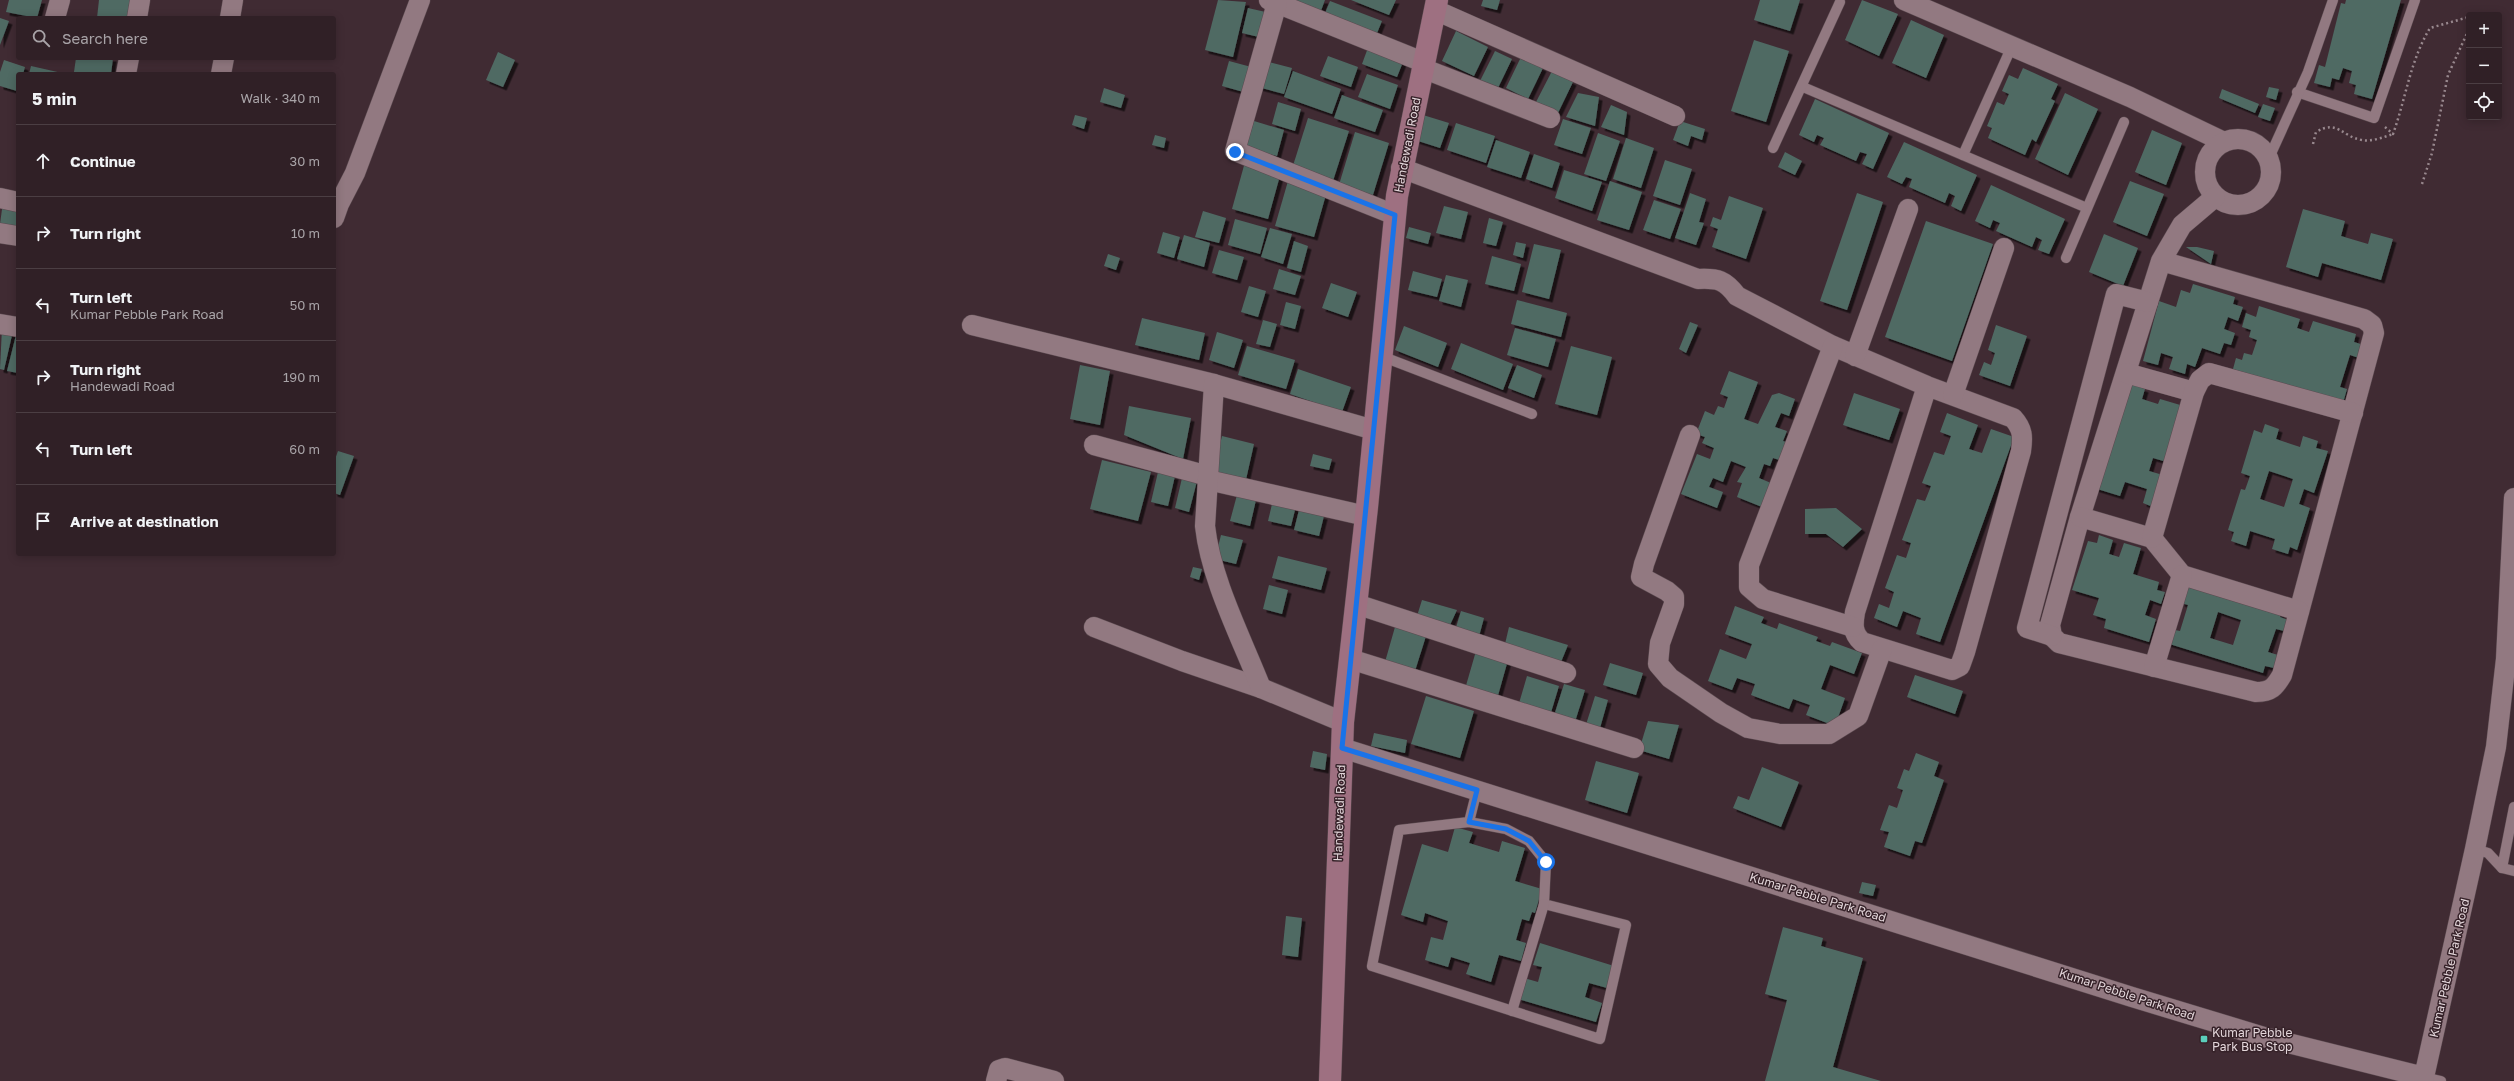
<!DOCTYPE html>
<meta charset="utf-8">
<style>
:root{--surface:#302026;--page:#3c2d32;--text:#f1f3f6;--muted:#a8a3a7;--line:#4b3e43}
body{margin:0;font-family:"Golos Text",sans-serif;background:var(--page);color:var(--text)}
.controls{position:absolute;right:12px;top:12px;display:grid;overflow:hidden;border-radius:4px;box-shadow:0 2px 10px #0003}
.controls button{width:36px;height:36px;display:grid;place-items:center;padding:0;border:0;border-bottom:1px solid var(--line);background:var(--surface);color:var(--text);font:20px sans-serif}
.stop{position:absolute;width:12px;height:12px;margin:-9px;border:3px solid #1a73e8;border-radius:50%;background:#fff}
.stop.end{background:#1a73e8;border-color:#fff;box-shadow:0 1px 4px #0008}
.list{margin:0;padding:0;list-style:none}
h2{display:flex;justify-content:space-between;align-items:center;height:52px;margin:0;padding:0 16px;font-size:17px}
h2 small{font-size:13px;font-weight:400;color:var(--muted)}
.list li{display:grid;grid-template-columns:26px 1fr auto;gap:12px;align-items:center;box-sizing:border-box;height:72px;padding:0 16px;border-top:1px solid var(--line)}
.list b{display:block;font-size:15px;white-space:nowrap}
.list p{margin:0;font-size:13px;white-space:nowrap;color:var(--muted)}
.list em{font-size:13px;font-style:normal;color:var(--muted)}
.icon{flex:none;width:22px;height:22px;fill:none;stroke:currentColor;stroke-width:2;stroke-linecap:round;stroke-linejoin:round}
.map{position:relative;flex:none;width:2514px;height:1081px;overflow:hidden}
.search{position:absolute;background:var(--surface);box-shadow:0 2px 10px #0003;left:16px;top:16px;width:320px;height:44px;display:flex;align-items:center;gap:10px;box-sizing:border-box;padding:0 14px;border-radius:4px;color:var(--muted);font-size:15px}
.panel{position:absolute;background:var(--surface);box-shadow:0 2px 10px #0003;left:16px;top:72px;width:320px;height:484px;border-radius:4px}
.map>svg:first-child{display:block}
.building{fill:#4f6a64;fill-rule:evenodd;filter:url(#shadow)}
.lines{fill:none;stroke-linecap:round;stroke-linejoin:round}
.lane-casing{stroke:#5b4a50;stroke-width:11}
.street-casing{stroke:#5b4a50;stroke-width:21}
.secondary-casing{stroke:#5b4a50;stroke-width:23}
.path{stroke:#98888e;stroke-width:2.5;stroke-dasharray:2 3;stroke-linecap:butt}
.lane{stroke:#927981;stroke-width:10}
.street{stroke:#927981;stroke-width:20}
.secondary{stroke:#9e7081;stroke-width:22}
.route{stroke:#1a73e8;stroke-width:5}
.poi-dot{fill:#5bcebb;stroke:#362229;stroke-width:1.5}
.labels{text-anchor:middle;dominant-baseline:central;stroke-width:3;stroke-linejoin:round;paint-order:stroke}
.street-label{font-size:12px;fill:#e3d6da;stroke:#362229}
.poi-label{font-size:12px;fill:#e3d6da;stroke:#362229;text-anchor:start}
</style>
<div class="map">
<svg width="2514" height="1081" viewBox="0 0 2514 1081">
<defs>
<filter id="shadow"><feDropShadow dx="3.5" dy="3.5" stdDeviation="0" flood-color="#0009"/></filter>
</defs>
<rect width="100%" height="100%" fill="#402b33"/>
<g class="building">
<polygon points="9,0 42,0 37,18 6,12"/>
<polygon points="99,0 132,0 130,18 97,18"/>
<polygon points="1218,0 1246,2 1233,57 1205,50"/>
<polygon points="1279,0 1325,0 1319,16"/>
<polygon points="1351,0 1396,0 1389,15"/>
<polygon points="1483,0 1500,0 1497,10 1481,6"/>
<polygon points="1760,0 1800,0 1790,31 1754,20"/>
<polygon points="1862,0 1898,14 1879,56 1845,40"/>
<polygon points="2346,0 2401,0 2372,99 2354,94 2356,85 2349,83 2352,71 2343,68 2339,80 2332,78 2330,87 2314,83 2319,65 2325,67 2341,3 2345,4"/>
<polygon points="1330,1 1382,21 1375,38 1323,18"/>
<polygon points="1248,8 1270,13 1263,38 1242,33"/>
<polygon points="0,18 9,21 0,45"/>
<polygon points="1911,20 1944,35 1926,78 1892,63"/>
<polygon points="1456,31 1488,47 1474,76 1442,61"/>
<polygon points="1754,40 1789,51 1766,122 1731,111"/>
<polygon points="1369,45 1405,57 1397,77 1362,64"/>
<polygon points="1495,51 1512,59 1497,90 1480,81"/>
<polygon points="498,52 515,60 503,87 486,80"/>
<polygon points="1328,56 1358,67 1351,87 1320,76"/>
<polygon points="1521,57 1543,68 1528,99 1506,88"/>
<polygon points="76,58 113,58 111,74 74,72"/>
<polygon points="4,60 25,67 23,74 18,74 17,91 0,86 0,72"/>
<polygon points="1229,61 1255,68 1247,93 1222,86"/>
<polygon points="1265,61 1292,68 1284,94 1258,87"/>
<polygon points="31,66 62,73 62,74 29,74"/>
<polygon points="2023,68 2058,84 2051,99 2055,101 2036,142 2032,139 2025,155 1988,138 1992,128 1987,126 1997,102 2004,105 2009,94 2002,91 2009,75 2018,79"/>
<polygon points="1293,71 1341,89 1332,114 1284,97"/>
<polygon points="1552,71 1573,82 1558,113 1536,102"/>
<polygon points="1367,74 1398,85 1390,109 1358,97"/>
<polygon points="2269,87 2279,89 2276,100 2266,97"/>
<polygon points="1104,88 1125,95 1121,108 1100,102"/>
<polygon points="2222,89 2259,104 2255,113 2219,98"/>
<polygon points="1578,93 1599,97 1595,126 1566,117"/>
<polygon points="2065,93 2098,109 2068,175 2035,159"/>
<polygon points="1342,95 1383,110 1375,132 1334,118"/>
<polygon points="1815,99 1889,133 1873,169 1862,164 1867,154 1860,152 1856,161 1820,145 1824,138 1817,135 1814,142 1799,135"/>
<polygon points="1278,102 1301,109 1295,131 1272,124"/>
<polygon points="2263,104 2275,108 2270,121 2258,117"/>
<polygon points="1611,105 1627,112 1624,135 1601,127"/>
<polygon points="1075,115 1087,118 1084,129 1072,125"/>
<polygon points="1423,115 1449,123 1440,148 1415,140"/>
<polygon points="1308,118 1349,131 1332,184 1291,172"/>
<polygon points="1563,119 1591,128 1582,154 1554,145"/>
<polygon points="1254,121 1284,130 1277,156 1246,148"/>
<polygon points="1680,121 1705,129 1702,140 1691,136 1688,146 1673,140"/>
<polygon points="1456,123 1495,136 1486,163 1447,150"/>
<polygon points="2152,130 2182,143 2166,185 2135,172"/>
<polygon points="1355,132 1389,143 1372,198 1338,188"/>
<polygon points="1598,133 1620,141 1606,181 1584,174"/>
<polygon points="1155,135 1166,138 1164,148 1152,145"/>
<polygon points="1626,138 1654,148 1641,188 1613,179"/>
<polygon points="1496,140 1530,152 1521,178 1487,167"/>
<polygon points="1904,142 1977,175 1961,211 1951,206 1955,196 1949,193 1945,203 1909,187 1912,179 1906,177 1902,184 1887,177"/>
<polygon points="1785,152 1802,161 1795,175 1778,167"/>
<polygon points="1534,154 1560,163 1552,188 1526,179"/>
<polygon points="1665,160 1692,169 1680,205 1653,196"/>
<polygon points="1245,162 1281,172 1268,219 1232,209"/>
<polygon points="1564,170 1602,182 1592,211 1555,198"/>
<polygon points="1288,181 1327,191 1314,237 1275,226"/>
<polygon points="1610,181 1642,192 1629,230 1597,220"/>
<polygon points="2130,181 2164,194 2147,236 2113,222"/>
<polygon points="1991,185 2065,219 2049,254 2038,250 2042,240 2036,237 2032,247 1996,231 2000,223 1993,220 1990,228 1975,221"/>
<polygon points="1690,193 1706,199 1699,222 1704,223 1696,245 1675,238"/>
<polygon points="1857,193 1883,202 1847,310 1820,301"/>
<polygon points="1729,196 1763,208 1746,259 1712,247 1718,229 1710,226 1713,217 1721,220"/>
<polygon points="1654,200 1681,209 1670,239 1643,230"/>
<polygon points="3,202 18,206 18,228 0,224"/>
<polygon points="1444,206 1468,212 1461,239 1436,233"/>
<polygon points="2303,209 2345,221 2341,236 2368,244 2371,233 2393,239 2381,280 2322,263 2318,277 2286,267"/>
<polygon points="1203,211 1226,218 1219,243 1195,237"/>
<polygon points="1489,218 1503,222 1496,246 1483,243"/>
<polygon points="1235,219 1267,228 1260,254 1228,245"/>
<polygon points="1926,221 1993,244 1952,361 1885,337"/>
<polygon points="1409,227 1431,233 1428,244 1406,238"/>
<polygon points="1270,228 1292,234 1283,264 1261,257"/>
<polygon points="1163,232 1180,237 1174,258 1157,253"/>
<polygon points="2104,234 2138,248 2123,286 2089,272"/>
<polygon points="1184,235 1210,243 1204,267 1177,259"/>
<polygon points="1294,241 1308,246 1301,272 1287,268"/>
<polygon points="1516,242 1526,244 1523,258 1513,255"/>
<polygon points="1534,244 1561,250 1549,299 1522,292"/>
<polygon points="2186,247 2197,247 2214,251 2211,264"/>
<polygon points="1219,250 1244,257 1237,280 1212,273"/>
<polygon points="1108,254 1120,258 1116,270 1104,266"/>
<polygon points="1492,256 1521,264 1514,291 1485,284"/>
<polygon points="1279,269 1301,276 1295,295 1273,289"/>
<polygon points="1413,271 1442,279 1437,297 1408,290"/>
<polygon points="1446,275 1468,280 1461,307 1439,301"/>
<polygon points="1331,283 1357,292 1348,317 1322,308"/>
<polygon points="2193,284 2235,297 2233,304 2243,307 2238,321 2228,317 2224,329 2235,333 2231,345 2224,343 2220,354 2202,348 2195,367 2187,364 2185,374 2169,369 2173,357 2161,353 2158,365 2143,361 2159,301 2176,307 2181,290 2190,293"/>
<polygon points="1249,286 1266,291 1258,317 1241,312"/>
<polygon points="1517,300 1567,313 1561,337 1511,324"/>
<polygon points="1286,302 1301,306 1295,329 1280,325"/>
<polygon points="2259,306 2300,319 2297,328 2309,332 2313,321 2356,334 2354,342 2364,345 2359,358 2350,355 2340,387 2347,389 2343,403 2233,369 2236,358 2242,360 2244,353 2252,355 2257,340 2249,337 2251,330 2242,327 2246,313 2256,317"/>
<polygon points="1142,318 1205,333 1199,360 1135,345"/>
<polygon points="1263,320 1277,324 1270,347 1256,344"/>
<polygon points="1690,322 1698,325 1686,353 1679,349"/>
<polygon points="1996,325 2027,336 2010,386 1979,375 1984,362 1991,365 1995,353 1988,350"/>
<polygon points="1404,326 1447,343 1438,367 1395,350"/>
<polygon points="2,328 13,331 4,370 0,369"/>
<polygon points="1515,328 1556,339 1548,367 1507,355"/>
<polygon points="17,331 18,331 18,373 7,371"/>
<polygon points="1217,332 1243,340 1234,368 1209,360"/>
<polygon points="1461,343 1513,364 1503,390 1451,369"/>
<polygon points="1247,346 1295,360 1286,389 1238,375"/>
<polygon points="1571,346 1612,357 1597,415 1555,404"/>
<polygon points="1080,365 1110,371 1100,425 1070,419"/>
<polygon points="1517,365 1542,375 1534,398 1508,388"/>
<polygon points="1298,369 1351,387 1342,412 1290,394"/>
<polygon points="1729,371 1758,382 1744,419 1758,424 1772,395 1779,393 1795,399 1789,416 1781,413 1775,427 1787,431 1783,441 1789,443 1782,461 1773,458 1770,466 1764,464 1759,478 1771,483 1762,507 1737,497 1742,483 1737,482 1746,467 1731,461 1723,482 1713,478 1709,487 1723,492 1717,508 1681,494 1697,454 1710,459 1714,448 1702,443 1705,437 1696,434 1705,411 1714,415 1718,406 1724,408 1728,397 1720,394"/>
<polygon points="2131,384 2145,389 2142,399 2158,404 2160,399 2187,407 2170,463 2153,458 2149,471 2163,475 2153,507 2143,503 2147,489 2125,482 2120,496 2094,488"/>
<polygon points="1854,393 1900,409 1889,440 1843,425"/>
<polygon points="1129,406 1191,418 1183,459 1124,435"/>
<polygon points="1947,413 1978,425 1969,449 1982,453 1991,429 2014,437 1940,642 1916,634 1921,618 1903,611 1897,627 1874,618 1879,604 1889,608 1894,592 1885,588 1897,555 1906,558 1911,543 1902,540 1917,499 1925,501 1931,486 1922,483 1934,452 1944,455 1951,436 1940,432"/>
<path d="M2265,424L2279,429L2276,439L2300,447L2303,436L2318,441L2316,448L2328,451L2314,493L2304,489L2299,504L2310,508L2297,550L2290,547L2288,554L2272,549L2275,539L2250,531L2246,546L2231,541L2234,532L2228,530L2241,489L2245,490L2250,476L2241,473L2254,430L2262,433ZM2269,471L2293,479L2284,507L2260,499Z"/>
<polygon points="1222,436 1254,444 1245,484 1212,476"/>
<polygon points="338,451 354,456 340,495 334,493 334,462"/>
<polygon points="1313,454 1332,459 1329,470 1310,466"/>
<polygon points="1102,460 1151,472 1138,521 1090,509"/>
<polygon points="1158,472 1175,476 1168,506 1151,502"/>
<polygon points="1182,478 1197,481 1189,512 1175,508"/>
<polygon points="1237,495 1256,500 1250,526 1230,521"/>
<polygon points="1273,500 1296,506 1291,526 1268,521"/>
<polygon points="1836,508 1862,529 1843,547 1826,534 1805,534 1805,509"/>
<polygon points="1299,510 1324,516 1319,536 1294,530"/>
<polygon points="1221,535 1243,540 1236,564 1215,559"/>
<polygon points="2099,535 2113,540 2109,554 2119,557 2124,543 2141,548 2133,574 2159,582 2157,590 2165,592 2161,604 2150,600 2145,615 2156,619 2149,642 2104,628 2106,619 2093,615 2099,598 2072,590 2088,541 2097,543"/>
<polygon points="1278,556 1327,568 1321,590 1272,578"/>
<polygon points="1193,567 1202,569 1199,580 1190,577"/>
<polygon points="1269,585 1288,590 1282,614 1263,609"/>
<path d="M2187,585L2281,614L2280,617L2291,621L2288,632L2276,629L2268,652L2278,655L2274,668L2265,666L2263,673L2163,642L2175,630L2180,631L2188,605L2181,603ZM2218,612L2241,620L2233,645L2210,638Z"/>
<polygon points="1422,600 1457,610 1450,625 1417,616"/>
<polygon points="1735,606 1764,617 1761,623 1777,629 1779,623 1818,637 1816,641 1830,646 1832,642 1862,653 1854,674 1830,665 1821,689 1845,698 1835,726 1806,715 1810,705 1793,699 1789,709 1751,695 1755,684 1737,678 1732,690 1708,681 1720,649 1746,659 1752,644 1725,634"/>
<polygon points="1461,611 1484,618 1478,640 1454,634"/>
<polygon points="1395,627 1426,636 1415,671 1385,662"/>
<polygon points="1509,627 1568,645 1561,662 1505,644"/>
<polygon points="1476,651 1508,660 1497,699 1465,689"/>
<polygon points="1610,663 1643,673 1636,695 1603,685"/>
<polygon points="1915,675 1963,691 1955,714 1907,697"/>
<polygon points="1527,676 1559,686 1549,719 1517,710"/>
<polygon points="1564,684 1585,690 1574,725 1553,719"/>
<polygon points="1426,696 1474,711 1460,758 1411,744"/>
<polygon points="1595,696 1608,700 1598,735 1584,731"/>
<polygon points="1648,721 1679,725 1669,759 1639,750"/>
<polygon points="1374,733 1407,740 1405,753 1371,746"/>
<polygon points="1313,751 1327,754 1325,770 1310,767"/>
<polygon points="1916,753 1939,762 1934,776 1944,780 1922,843 1915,841 1910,856 1884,847 1889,832 1880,830 1889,805 1897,808 1903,790 1897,788 1904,769 1909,771"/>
<polygon points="1596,761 1639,773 1627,813 1585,800"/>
<polygon points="1762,767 1799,782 1781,827 1733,808 1738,796 1749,800"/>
<polygon points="1455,827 1473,832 1469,843 1499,852 1502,841 1525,848 1515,881 1542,889 1535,913 1532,912 1529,921 1522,919 1516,940 1526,943 1521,961 1499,955 1491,982 1466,974 1470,963 1451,957 1448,967 1425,960 1431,937 1443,940 1448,921 1425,913 1423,922 1401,915 1422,844 1448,852"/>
<polygon points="1862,882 1876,885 1873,896 1859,893"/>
<polygon points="1286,916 1302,918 1298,957 1282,955"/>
<polygon points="1783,927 1823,938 1821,946 1863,958 1833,1067 1881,1081 1765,1081 1787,1000 1765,994"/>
<polygon points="1540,943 1614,966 1607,988 1589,983 1585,997 1602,1003 1596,1022 1518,999 1524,978 1538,982 1542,967 1533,965"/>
</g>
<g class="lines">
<defs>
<g id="lane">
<polyline points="1803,87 2087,208"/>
<polyline points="2297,92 2374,118 2415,0"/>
<polyline points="1773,148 1840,2"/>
<polyline points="1963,155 2012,46"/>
<polyline points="2269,158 2308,72 2333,0"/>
<polyline points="2066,258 2124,122"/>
<polyline points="1381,356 1532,414"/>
<polyline points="1469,822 1506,829 1529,841 1546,862 1544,904 1626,925 1600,1039 1372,966 1399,830 1469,822 1477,790"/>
<polyline points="2475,849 2488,853 2502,868 2514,871"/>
<polyline points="2502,868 2514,807"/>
<polyline points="1512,1011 1544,904"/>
<polyline points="2424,1077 2441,1081"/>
</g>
<g id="street">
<polyline points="1269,0 1423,62"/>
<polyline points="1904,0 2130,97 2224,142"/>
<polyline points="1277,3 1235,151 1395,215"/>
<polyline points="1435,10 1675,116"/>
<polyline points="55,18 60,0"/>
<polyline points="137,18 140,0"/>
<polyline points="230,18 233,0"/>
<polyline points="1422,68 1550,118"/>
<polyline points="126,74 129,58"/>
<polyline points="221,74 224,58"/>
<circle cx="2238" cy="172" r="33"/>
<path d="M1401,168L1698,279C1718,278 1725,280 1737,296L1833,346L1927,386L2013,418C2023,429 2023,437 2021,451L1965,652L1960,666L1952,670L1862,642C1852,633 1853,624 1855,612L1927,386"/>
<polyline points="0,198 18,202"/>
<polyline points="334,218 339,204 355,173 420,0"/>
<polyline points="0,233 18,236"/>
<path d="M2161,261L2364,319L2372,325L2374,333L2282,675C2275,687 2271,692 2256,692L2059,643L2052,636L2050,625L2080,517L2161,261L2182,225L2215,197"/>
<polyline points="0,324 18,327"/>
<polyline points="972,325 1214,384"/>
<polyline points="1833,346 1749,565 1749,587 1763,599 1853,627"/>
<polyline points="1855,356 1908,209"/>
<polyline points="2126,373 2194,392"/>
<polyline points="1953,395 2004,248"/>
<polyline points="1690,435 1644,564 1641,577 1667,591 1674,597 1674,604 1660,643 1658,664 1670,678 1721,713 1748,728 1780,734 1829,734 1858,716 1882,649"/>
<polyline points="1094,445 1208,476"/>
<polyline points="1208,480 1366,516"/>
<polyline points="2080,517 2152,538 2182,575 2299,611"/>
<polyline points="2152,538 2194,392 2200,380 2209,373 2353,413"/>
<polyline points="1356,604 1566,673"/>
<polyline points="1094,627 1182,661 1261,688 1343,722"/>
<polyline points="2052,636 2027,628 2116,294 2148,302"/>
<polyline points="1350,659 1634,748"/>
<polyline points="2154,667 2182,575"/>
<path d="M1261,688C1241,637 1211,580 1205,526L1214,384L1374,430"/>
<polyline points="1342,748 2132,997 2264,1037 2424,1077 2475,849 2496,747 2506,659 2514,498"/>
<polyline points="996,1081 999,1070 1005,1068 1054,1081"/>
</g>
<polyline id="secondary" points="1330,1081 1343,722 1367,507 1397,196 1437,0"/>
</defs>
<use href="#lane" class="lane-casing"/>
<use href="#street" class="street-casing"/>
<use href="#secondary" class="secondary-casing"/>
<g class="path">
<path d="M2385,127L2393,134C2406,98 2410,61 2430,28L2469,17"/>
<path d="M2313,144L2316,132C2338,119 2342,137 2362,140C2372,142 2384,137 2393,134"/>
<polyline points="2422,184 2432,153 2448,75 2469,29"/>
</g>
<use href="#lane" class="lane"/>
<use href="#street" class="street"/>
<use href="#secondary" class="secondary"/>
</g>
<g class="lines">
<polyline class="route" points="1235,152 1395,215 1342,748 1477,790 1469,822 1506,829 1529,841 1546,862"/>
</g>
<rect class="poi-dot" x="2200" y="1035" width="8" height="8" rx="2"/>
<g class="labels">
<g class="street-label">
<text transform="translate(1407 145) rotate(-79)">Handewadi Road</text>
<text transform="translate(1339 813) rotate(-88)">Handewadi Road</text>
<text transform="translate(1818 897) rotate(17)">Kumar Pebble Park Road</text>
<text transform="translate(2449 968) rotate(-77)">Kumar Pebble Park Road</text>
<text transform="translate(2127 994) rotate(18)">Kumar Pebble Park Road</text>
</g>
<g class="poi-label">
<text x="2212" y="1032">Kumar Pebble<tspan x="2212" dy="14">Park Bus Stop</tspan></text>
</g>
</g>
</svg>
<div class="controls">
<button>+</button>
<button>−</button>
<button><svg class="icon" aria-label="locate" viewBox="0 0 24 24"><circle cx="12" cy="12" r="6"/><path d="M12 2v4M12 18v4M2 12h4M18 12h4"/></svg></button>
</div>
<div class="stop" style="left:1546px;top:862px"></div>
<div class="stop end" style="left:1235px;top:152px"></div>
<div class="search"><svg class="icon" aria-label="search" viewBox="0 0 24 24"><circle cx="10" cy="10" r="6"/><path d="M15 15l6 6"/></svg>Search here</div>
<section class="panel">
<h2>5 min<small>Walk · 340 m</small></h2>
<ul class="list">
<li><svg class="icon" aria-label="ahead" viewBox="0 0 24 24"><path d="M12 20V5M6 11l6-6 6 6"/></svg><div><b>Continue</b></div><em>30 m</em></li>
<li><svg class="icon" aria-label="right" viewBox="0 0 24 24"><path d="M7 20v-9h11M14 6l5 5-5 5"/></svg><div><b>Turn right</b></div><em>10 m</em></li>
<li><svg class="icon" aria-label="left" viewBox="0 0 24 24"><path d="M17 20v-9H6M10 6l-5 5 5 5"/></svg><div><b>Turn left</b><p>Kumar Pebble Park Road</p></div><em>50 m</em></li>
<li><svg class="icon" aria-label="right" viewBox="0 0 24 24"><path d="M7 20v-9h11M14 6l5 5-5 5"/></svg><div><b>Turn right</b><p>Handewadi Road</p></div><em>190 m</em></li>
<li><svg class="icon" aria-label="left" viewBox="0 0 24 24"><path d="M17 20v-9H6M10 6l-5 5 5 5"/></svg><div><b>Turn left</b></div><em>60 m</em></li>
<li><svg class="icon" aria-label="arrive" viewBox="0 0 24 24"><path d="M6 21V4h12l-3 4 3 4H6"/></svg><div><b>Arrive at destination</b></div></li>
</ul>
</section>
</div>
